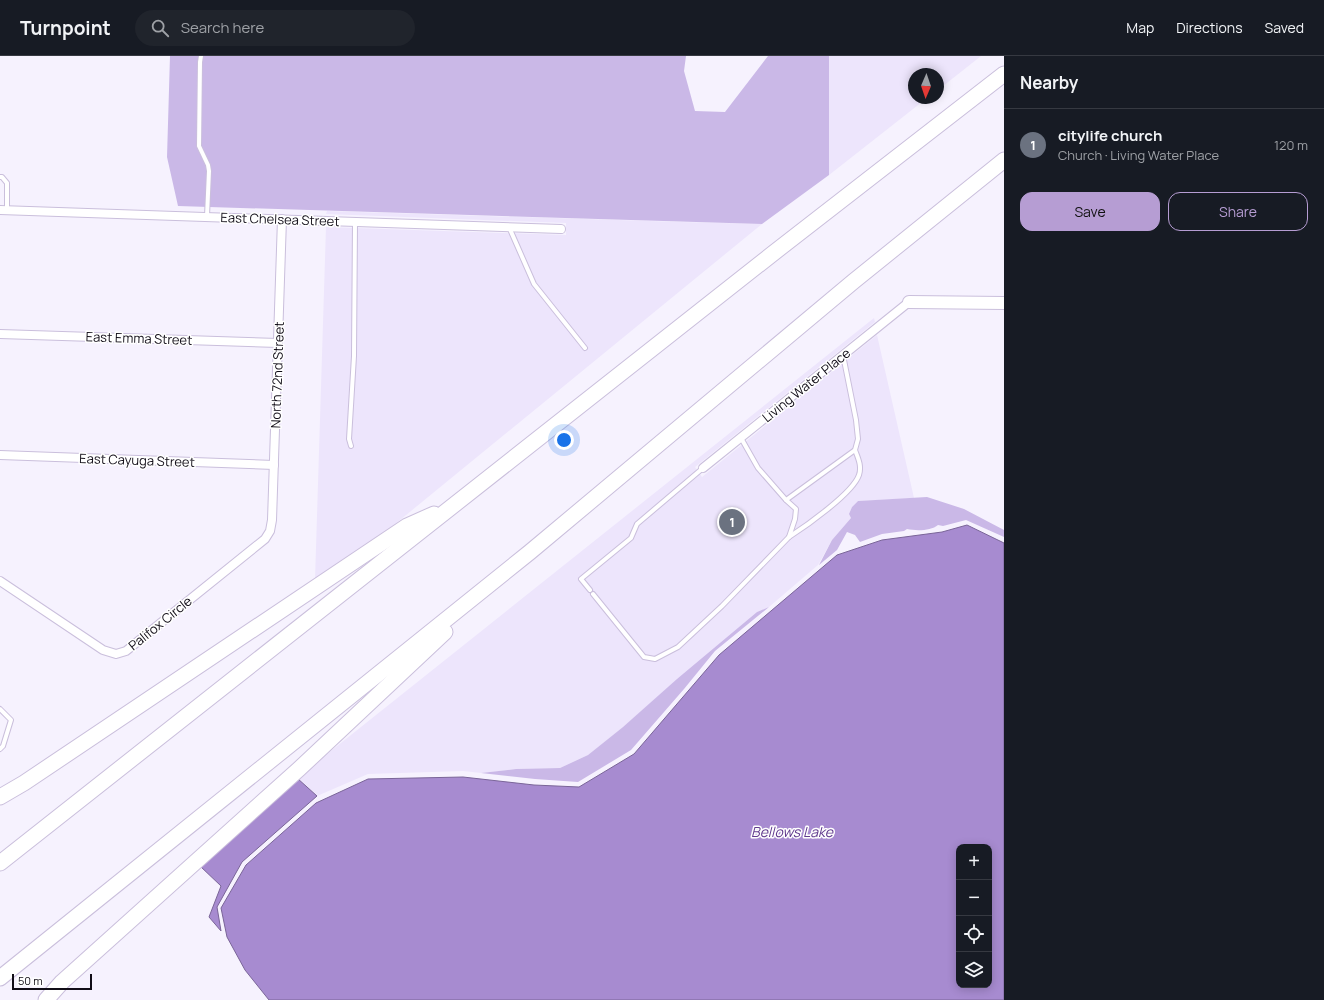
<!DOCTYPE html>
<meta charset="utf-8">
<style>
:root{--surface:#171b24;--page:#20242c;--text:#f1f3f6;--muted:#9ea1a6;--line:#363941;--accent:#b69dd3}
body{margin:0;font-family:Manrope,sans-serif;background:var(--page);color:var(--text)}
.controls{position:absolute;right:12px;bottom:12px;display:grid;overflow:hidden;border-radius:8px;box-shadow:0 2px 10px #0003}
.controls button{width:36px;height:36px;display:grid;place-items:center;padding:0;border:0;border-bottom:1px solid var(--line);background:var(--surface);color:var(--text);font:20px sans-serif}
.compass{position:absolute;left:908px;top:12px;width:36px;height:36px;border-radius:50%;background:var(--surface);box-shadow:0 2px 10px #0003;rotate:182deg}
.scale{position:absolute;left:12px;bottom:10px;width:80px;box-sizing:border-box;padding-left:4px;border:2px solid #110d17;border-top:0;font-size:11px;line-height:14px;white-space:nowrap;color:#110d17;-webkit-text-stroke:3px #fff;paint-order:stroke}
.you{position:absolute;left:564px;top:384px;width:14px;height:14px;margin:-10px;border:3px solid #fff;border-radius:50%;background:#1a73e8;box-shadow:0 0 0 6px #1a73e833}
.badge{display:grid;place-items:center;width:26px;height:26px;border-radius:50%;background:var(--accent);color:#fff;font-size:13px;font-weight:700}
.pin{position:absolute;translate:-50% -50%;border:2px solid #fff;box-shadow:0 1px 4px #0006}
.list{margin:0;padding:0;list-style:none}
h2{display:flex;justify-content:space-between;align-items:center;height:52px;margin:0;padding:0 16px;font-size:17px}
h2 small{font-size:13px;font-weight:400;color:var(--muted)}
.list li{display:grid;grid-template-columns:26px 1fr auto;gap:12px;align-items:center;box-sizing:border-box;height:72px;padding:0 16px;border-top:1px solid var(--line)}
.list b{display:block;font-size:15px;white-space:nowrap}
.list p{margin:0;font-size:13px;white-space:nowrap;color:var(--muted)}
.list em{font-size:13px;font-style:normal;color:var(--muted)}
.actions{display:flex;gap:8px;padding:12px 16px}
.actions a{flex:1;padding:9px 0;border:1px solid var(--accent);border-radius:12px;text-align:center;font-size:14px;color:var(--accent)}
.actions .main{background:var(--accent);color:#111}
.icon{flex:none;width:22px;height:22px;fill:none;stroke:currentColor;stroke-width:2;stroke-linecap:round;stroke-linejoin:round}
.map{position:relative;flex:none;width:1004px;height:944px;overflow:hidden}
header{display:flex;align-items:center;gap:24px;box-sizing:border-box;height:56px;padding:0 20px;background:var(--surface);border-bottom:1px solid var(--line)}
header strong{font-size:19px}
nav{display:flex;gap:22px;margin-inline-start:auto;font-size:14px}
.search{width:280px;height:36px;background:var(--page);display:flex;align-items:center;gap:10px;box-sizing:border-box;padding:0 14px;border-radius:22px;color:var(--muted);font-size:15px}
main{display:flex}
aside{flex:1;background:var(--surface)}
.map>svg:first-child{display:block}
.built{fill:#ede5fc}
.green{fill:#cab8e7}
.water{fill:#a78bd0;stroke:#7a6598;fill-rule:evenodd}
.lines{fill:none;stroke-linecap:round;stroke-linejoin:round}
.lane-casing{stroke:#cabfdc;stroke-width:6}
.street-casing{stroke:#cabfdc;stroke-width:10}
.secondary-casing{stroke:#cabfdc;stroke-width:14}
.highway-casing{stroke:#cabfdc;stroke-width:17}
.lane{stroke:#fff;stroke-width:4}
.street{stroke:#fff;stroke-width:8}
.secondary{stroke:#fff;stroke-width:12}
.highway{stroke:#fff;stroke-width:15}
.labels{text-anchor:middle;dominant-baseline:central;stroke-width:3;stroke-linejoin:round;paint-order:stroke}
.street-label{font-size:13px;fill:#110d17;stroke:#fff}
.water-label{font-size:14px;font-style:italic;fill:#613b8e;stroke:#fff}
</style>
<header>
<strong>Turnpoint</strong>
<div class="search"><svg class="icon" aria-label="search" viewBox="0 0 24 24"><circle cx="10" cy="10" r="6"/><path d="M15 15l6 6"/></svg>Search here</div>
<nav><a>Map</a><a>Directions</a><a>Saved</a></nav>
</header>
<main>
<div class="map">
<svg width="1004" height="944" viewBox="0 0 1004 944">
<rect width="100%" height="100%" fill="#f6f2fe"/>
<g class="built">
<polygon points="829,0 981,0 938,34 938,18 914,18 914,42 927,42 829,119"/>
<polygon points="327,155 681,166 762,168 378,482 315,524 326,171 566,179 566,167 326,158"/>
<polygon points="874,262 875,266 695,411 702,421 877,279 914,442 858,445 852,451 849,458 851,462 832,484 818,509 769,551 757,556 623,671 588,699 560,712 516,713 481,717 463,715 368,718 317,740 297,722"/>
</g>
<g class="green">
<polygon points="170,0 686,0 684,15 695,55 725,56 768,0 829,0 829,119 762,168 178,150 167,101"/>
<path d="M927,441L964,453L1004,474V481L966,464L943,470L938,469C931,475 916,475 907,473L904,475L882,478L860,486L855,479L847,476L837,494L819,509L832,484L851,462L849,458L852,451L858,445Z"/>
<polygon points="769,551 715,595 684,633 631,694 578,726 535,723 481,717 516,713 560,712 588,699 623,671 677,623 757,556"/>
</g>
<g class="water">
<path d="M967,469L1004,487V944H269L245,914L227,881L221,852L246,809L316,747L368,723L463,721L534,729L579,731L634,698L719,599L837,499L882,484L942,476ZM959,791H989V929H959Z"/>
<polygon points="297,722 317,740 242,806 217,851 221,875 209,861 221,830 200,810"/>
</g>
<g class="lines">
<defs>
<g id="lane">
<polyline points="201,0 200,6 199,90 208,109 209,115 207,160"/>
<polyline points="0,121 2,121 7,127 7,154"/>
<polyline points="509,171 534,228 585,292"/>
<polyline points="741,382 758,412 786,444 855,394 858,383 856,364 843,299"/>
<polyline points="351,390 349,383 354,300 355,166"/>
<path d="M789,481C806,470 853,437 859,419C862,410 858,402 855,394"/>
<polyline points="590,534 581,523 631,482 637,468 703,412"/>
<polyline points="593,538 644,601 655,603 678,591 722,550 789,481 795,463 796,453 786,444"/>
<polyline points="0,653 11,664 3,690 0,693"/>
</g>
<g id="street">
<polyline points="0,154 561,173"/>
<polyline points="0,278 278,287"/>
<polyline points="0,399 274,409"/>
<polyline points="703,412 909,246"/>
<polyline points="0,525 103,594 116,598 126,595 265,483 270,475 272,464 282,163"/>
</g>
<polyline id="secondary" points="909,246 1004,247"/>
<g id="highway">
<polyline points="0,741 24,727 407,470 434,458"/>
<polyline points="0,807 771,199 1004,18"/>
<polyline points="0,922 530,496 854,225 1004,104"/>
<polyline points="46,944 62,926 299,713 445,576"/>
</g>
</defs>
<use href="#lane" class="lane-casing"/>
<use href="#street" class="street-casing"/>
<use href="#secondary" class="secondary-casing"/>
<use href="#highway" class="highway-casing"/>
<use href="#lane" class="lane"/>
<use href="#street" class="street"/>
<use href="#secondary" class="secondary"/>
<use href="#highway" class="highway"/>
</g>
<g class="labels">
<g class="street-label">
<text transform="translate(280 163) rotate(2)">East Chelsea Street</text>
<text transform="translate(139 282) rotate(2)">East Emma Street</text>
<text transform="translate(277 319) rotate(-88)">North 72nd Street</text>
<text transform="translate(806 329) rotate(-39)">Living Water Place</text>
<text transform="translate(137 404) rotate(2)">East Cayuga Street</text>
<text transform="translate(160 567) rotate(-39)">Palifox Circle</text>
</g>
<g class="water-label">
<text x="792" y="775">Bellows Lake</text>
</g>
</g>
</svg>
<div class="controls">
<button>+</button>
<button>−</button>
<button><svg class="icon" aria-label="locate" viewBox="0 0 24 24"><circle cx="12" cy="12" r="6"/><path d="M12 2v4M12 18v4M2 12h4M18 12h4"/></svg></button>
<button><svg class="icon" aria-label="layers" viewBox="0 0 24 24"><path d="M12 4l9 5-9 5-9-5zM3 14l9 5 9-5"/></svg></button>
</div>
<svg class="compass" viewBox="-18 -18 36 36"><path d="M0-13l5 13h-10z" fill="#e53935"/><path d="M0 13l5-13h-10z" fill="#9ea1a6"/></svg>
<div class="scale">50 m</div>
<div class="you"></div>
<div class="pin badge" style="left:732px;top:466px;background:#6b7280">1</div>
</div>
<aside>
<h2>Nearby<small></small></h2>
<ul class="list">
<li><span class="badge" style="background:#6b7280">1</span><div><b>citylife church</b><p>Church · Living Water Place</p></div><em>120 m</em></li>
</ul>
<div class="actions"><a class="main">Save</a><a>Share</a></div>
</aside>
</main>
